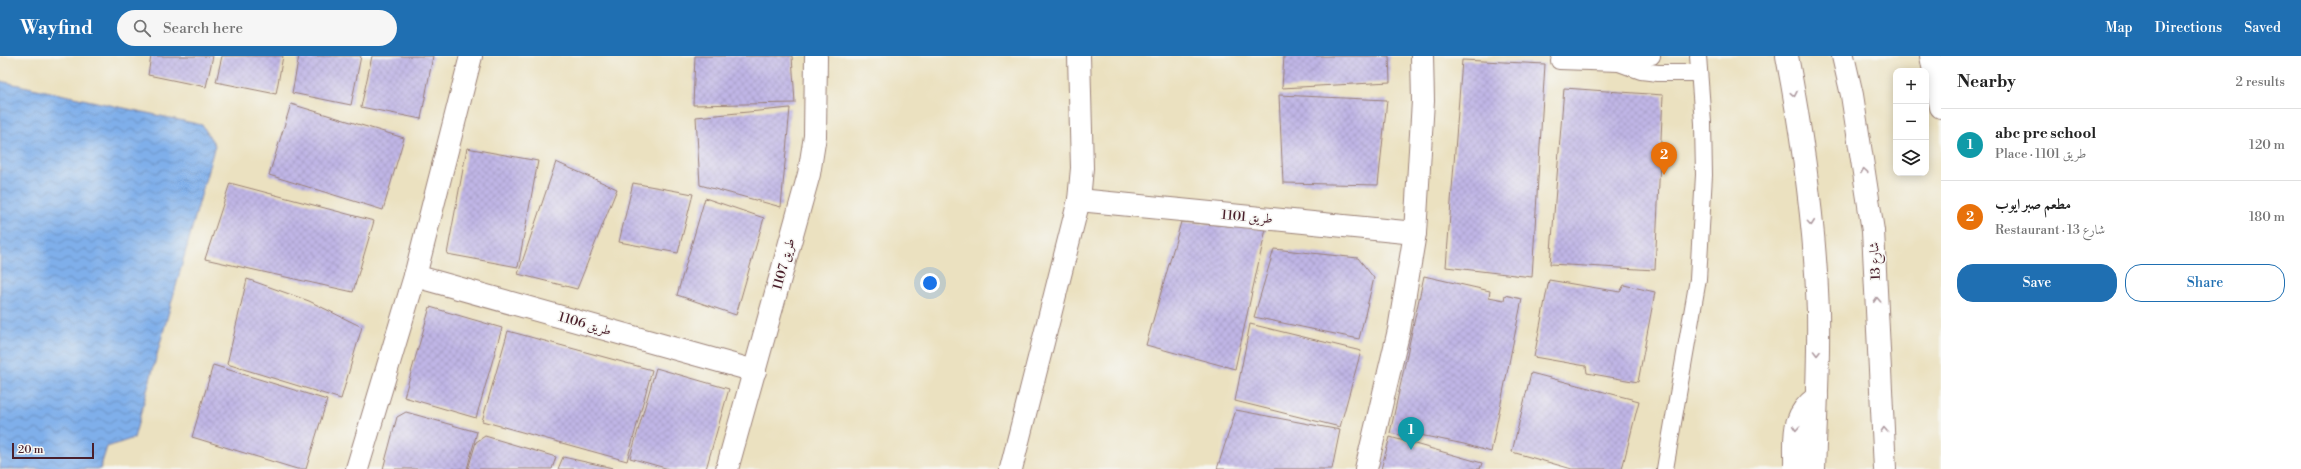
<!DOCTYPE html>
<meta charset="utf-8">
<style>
:root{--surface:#fff;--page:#f6f6f6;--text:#222;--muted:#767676;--line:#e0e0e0;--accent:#1f6fb2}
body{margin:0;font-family:"Libre Bodoni",Amiri,serif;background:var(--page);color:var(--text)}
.controls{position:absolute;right:12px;top:12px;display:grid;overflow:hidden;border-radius:8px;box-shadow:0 2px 10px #0003}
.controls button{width:36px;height:36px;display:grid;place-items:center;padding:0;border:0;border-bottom:1px solid var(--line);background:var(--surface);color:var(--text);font:20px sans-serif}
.scale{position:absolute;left:12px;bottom:10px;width:82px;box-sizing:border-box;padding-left:4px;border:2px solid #4a1f2b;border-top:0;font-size:11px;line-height:14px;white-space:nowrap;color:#4a1f2b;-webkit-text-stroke:3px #f6f6f2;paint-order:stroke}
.you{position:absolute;left:930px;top:227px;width:14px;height:14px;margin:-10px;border:3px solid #fff;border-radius:50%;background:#1a73e8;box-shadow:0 0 0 6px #1a73e833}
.badge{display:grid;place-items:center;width:26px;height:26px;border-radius:50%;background:var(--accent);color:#fff;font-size:13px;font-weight:700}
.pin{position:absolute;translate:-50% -33px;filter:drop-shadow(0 1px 2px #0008)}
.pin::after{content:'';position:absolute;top:21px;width:14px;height:12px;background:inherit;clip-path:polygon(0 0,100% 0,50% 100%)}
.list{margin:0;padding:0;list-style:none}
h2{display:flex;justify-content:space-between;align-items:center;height:52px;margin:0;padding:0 16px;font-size:17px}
h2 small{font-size:13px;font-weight:400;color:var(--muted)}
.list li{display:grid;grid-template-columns:26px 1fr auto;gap:12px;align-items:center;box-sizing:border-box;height:72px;padding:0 16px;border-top:1px solid var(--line)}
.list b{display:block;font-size:15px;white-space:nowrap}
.list p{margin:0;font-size:13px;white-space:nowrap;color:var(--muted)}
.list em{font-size:13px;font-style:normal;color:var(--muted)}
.actions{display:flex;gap:8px;padding:12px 16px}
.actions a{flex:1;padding:9px 0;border:1px solid var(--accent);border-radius:16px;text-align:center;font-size:14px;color:var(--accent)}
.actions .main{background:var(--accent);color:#fff}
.icon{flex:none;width:22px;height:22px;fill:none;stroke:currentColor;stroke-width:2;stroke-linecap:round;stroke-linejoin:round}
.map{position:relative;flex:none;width:1941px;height:413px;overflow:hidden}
header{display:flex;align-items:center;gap:24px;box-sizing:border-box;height:56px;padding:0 20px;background:var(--accent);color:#fff}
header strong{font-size:19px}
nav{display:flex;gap:22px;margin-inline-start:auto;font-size:14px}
.search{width:280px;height:36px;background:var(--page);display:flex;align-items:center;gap:10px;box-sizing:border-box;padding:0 14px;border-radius:22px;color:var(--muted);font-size:15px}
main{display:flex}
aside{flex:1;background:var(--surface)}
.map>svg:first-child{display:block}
.water{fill:url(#water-waves);stroke:#64678a}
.building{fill:url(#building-cross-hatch)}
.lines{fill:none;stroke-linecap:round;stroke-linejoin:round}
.service-casing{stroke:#9a8076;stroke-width:18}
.minor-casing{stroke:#9a8076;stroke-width:24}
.tertiary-casing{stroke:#9a8076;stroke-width:24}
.motorway-casing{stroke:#9a8076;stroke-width:24}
.service{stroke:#fff;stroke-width:16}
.minor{stroke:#fff;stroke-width:22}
.tertiary{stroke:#fff;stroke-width:22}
.motorway{stroke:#fff;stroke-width:22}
.oneway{stroke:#ae9aa0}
.labels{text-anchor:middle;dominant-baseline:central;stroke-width:3;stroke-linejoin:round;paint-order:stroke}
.street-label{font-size:13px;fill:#4a1f2b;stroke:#f6f6f2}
</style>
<header>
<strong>Wayfind</strong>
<div class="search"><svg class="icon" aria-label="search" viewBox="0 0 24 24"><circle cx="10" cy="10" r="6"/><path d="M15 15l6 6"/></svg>Search here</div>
<nav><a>Map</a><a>Directions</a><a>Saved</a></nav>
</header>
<main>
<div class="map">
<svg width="1941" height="413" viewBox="0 0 1941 413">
<defs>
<pattern id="water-waves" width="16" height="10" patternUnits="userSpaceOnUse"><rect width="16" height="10" fill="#7fafea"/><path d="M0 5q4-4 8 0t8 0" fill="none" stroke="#6a8ebe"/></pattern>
<pattern id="building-cross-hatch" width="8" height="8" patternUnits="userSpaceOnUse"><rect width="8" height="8" fill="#c0b6e6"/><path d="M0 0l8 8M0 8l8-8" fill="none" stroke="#a69cc5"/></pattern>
</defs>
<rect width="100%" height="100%" fill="#f6f6f2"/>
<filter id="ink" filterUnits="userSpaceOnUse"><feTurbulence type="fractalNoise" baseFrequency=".025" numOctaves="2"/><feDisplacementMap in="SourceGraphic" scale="8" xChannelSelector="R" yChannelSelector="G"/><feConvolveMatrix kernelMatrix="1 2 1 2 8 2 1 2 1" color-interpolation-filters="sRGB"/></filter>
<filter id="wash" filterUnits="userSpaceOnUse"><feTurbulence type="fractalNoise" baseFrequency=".012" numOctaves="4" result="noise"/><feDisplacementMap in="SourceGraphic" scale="16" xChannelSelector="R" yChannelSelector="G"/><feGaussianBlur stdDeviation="0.9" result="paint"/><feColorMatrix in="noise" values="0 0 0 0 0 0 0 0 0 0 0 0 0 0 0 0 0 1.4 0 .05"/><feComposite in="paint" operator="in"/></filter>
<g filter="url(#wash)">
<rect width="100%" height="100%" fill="#ebe1c0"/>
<polygon class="water" points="0,25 202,69 215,89 134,382 107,391 100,413 0,413"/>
<g id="blocks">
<g class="building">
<polygon points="151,0 213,0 206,31 148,19"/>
<polygon points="222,0 283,0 276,38 216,26"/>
<polygon points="299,0 361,0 351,49 292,37"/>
<polygon points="372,0 433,0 421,63 361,51"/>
<polygon points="695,0 792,0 795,47 693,49"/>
<polygon points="1284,0 1389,0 1390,26 1282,32"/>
<polygon points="1462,4 1545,8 1532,221 1446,211"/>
<polygon points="1564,32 1663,39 1655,214 1550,208"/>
<polygon points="1279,39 1387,44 1378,129 1283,127"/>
<polygon points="291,48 404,82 383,154 269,119"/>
<polygon points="790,52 781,151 700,129 696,61"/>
<polygon points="467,92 538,105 518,211 447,198"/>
<polygon points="556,106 617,133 577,233 518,218"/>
<polygon points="230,127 374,165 353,236 205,203"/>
<polygon points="633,127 693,138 678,197 619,186"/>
<polygon points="705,142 764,162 736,259 677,239"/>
<polygon points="1181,166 1266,173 1235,313 1146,289"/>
<polygon points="1274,193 1358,202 1374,222 1359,283 1254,261"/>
<polygon points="1424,220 1490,235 1489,241 1504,244 1505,239 1522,243 1491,396 1464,388 1420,379 1411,374 1409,381 1390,377"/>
<polygon points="247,223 309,245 362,271 341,343 227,308"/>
<polygon points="1549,224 1620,236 1624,229 1655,236 1638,326 1587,317 1586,310 1534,301"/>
<polygon points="430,251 502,272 476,362 404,341"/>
<polygon points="1250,268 1361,295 1340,371 1235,345"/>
<polygon points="508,275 652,314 627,405 482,365"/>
<polygon points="213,309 327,344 306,413 297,413 192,381"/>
<polygon points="656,312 729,333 706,413 669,413 630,402"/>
<polygon points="1531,317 1639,345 1622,413 1572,413 1512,396"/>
<polygon points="1236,354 1340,374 1332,413 1217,413"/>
<polygon points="406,356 477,376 467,413 383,413 397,361"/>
<polygon points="485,380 556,401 552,413 468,413 476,386"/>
<polygon points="1390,381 1482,407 1480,413 1381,413"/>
<polygon points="563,401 613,412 613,413 558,413"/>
</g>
</g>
</g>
<g filter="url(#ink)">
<use href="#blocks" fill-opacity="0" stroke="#9a8076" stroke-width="1"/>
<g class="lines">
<defs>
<g id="service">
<polyline points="1559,5 1619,7 1641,15 1658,17 1699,17"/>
<polyline points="1619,7 1652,0"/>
<polyline points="1665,413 1698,223 1704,119 1703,67 1698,0"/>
</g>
<g id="minor">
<polyline points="1079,144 1415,177"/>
<polyline points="415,220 755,315"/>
<polyline points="357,413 415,220 471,0"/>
<polyline points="727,413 809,118 815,80 816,0"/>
<polyline points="1011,413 1079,144 1082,112 1079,0"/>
<polyline points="1366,413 1399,274 1415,177 1423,45 1422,0"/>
</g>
<g id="tertiary">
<path d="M1787,0C1803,84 1815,170 1818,255C1819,308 1816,361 1814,413"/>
<polyline points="1843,0 1852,39 1873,175 1885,413"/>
<path d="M1795,413C1796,382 1789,361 1817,341"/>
</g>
<polyline id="motorway" points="1931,0 1941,51"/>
</defs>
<use href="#service" class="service-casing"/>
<use href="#minor" class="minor-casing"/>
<use href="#tertiary" class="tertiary-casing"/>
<use href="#motorway" class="motorway-casing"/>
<use href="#service" class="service"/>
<use href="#minor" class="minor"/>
<use href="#tertiary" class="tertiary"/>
<use href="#motorway" class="motorway"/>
</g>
<defs><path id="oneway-chevron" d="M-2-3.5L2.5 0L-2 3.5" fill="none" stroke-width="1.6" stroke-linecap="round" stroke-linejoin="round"/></defs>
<g class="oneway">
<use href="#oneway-chevron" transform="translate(1794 38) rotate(79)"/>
<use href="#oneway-chevron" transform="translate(1864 115) rotate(-99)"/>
<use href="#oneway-chevron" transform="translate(1811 167) rotate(85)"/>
<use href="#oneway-chevron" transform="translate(1877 244) rotate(-93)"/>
<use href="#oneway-chevron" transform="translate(1817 297) rotate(90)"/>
<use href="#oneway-chevron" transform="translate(1796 372) rotate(94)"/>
<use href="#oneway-chevron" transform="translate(1884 374) rotate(-93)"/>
</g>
</g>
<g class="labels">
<g class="street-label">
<text transform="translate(1247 161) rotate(5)">طريق 1101</text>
<text transform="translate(1875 205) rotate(-93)">شارع 13</text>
<text transform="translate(784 208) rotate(-75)">طريق 1107</text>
<text transform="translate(585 268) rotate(16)">طريق 1106</text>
</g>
</g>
</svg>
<div class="controls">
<button>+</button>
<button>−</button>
<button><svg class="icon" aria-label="layers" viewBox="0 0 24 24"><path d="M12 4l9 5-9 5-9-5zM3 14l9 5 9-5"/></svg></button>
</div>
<div class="scale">20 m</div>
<div class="you"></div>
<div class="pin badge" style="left:1411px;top:394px;background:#0f9aa8">1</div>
<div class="pin badge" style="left:1664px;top:119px;background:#e8710a">2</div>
</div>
<aside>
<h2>Nearby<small>2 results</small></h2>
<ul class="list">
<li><span class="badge" style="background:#0f9aa8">1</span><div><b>abc pre school</b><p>Place · طريق 1101</p></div><em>120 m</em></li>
<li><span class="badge" style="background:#e8710a">2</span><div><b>مطعم صبر ايوب</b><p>Restaurant · شارع 13</p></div><em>180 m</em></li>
</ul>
<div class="actions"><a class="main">Save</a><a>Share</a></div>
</aside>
</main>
